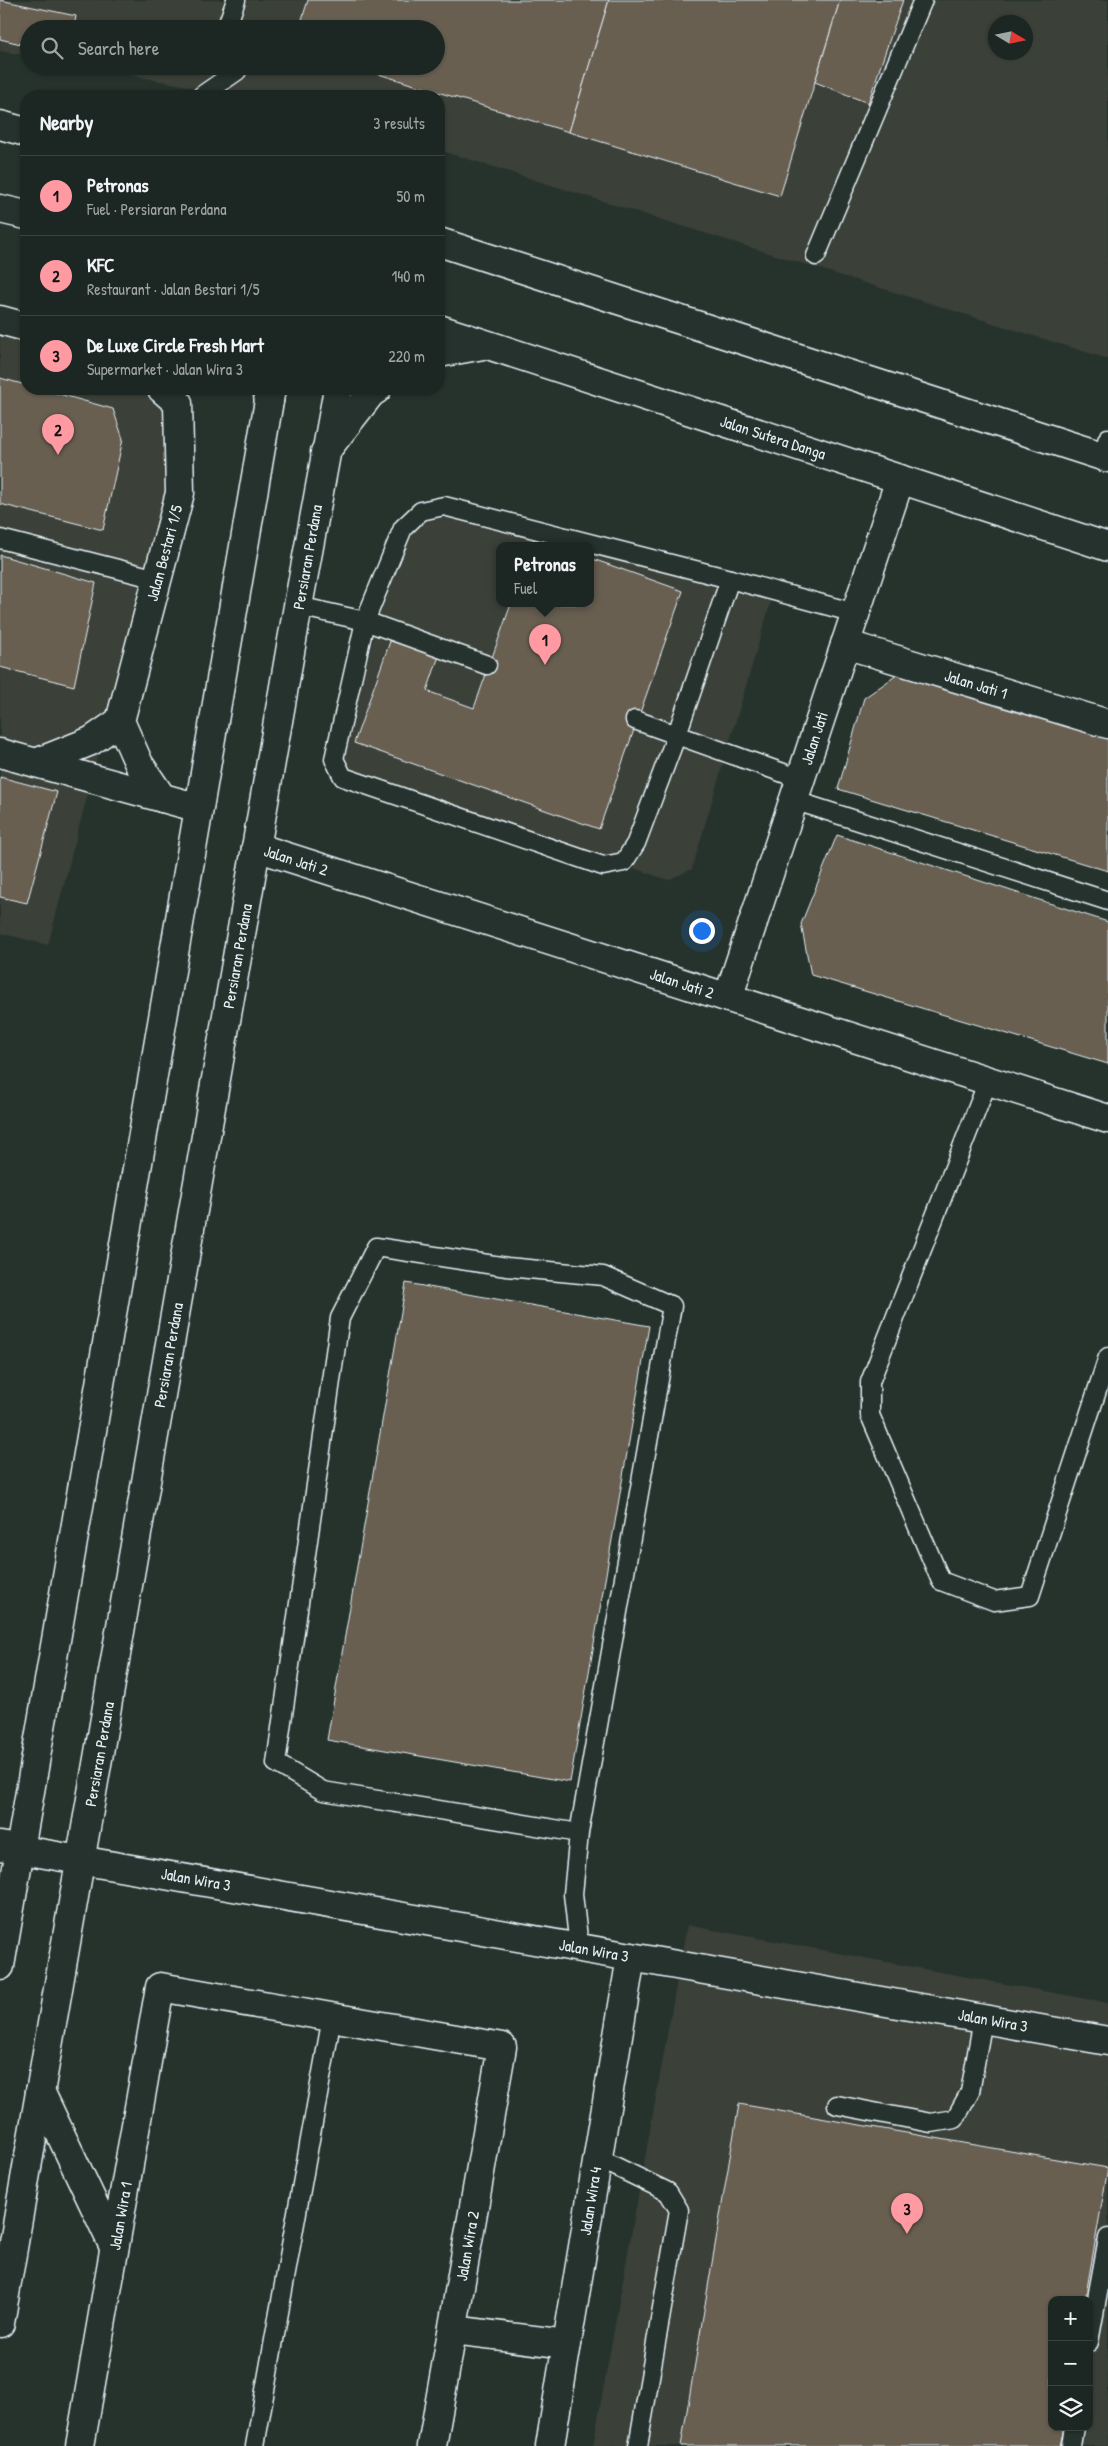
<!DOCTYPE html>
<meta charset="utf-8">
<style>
:root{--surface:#1c2622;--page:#29322f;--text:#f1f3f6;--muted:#a0a5a5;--line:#3a4340;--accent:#ff9aa2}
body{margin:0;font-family:"Patrick Hand",sans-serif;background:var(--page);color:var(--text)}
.controls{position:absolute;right:15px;bottom:15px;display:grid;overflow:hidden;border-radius:10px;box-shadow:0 1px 4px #0004}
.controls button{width:45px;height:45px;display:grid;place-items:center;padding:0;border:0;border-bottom:1px solid var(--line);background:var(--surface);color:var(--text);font:25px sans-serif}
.compass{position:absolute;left:988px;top:15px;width:45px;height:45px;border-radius:50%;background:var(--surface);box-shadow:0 1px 4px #0004;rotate:100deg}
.you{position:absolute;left:701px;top:930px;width:18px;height:18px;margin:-12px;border:4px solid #fff;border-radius:50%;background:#1a73e8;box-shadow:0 0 0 8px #1a73e833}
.badge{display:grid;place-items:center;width:32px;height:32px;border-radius:50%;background:var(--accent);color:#111;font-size:16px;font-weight:700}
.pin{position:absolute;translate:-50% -41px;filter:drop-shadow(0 1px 2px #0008)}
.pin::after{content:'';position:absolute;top:26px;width:18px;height:15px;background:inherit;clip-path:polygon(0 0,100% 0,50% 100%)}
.popup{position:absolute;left:496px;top:542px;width:98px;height:65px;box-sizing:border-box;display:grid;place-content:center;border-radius:10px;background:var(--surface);filter:drop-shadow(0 1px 4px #0005);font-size:16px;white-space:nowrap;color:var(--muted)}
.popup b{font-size:19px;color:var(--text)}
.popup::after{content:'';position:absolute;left:50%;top:100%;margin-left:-10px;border:10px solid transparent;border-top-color:var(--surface)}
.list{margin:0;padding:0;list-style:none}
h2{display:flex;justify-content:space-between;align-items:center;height:65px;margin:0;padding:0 20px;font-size:21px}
h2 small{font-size:16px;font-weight:400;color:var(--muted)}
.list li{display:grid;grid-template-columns:32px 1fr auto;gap:15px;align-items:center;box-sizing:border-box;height:80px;padding:0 20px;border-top:1px solid var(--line)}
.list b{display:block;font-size:19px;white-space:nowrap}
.list p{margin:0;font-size:16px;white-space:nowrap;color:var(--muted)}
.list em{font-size:16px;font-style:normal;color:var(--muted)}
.icon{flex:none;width:28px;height:28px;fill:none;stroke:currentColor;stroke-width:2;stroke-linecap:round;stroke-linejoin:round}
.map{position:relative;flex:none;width:1108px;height:2446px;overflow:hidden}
.search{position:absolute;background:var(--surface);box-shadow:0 1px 4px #0004;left:20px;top:20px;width:425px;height:55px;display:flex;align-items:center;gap:12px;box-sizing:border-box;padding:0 18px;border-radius:28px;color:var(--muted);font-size:19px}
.panel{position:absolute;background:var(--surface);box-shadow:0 1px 4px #0004;left:20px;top:90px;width:425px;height:305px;border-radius:20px}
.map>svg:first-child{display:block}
.built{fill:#3a4038;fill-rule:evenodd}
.building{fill:#675f51;stroke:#e8f1f8}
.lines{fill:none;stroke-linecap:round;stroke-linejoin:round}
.service-casing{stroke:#e8f1f8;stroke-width:21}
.minor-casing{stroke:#e8f1f8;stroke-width:31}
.secondary-casing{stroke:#e8f1f8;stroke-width:31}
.primary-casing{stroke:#e8f1f8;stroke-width:31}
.service{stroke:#26332d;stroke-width:18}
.minor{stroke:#26332d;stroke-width:28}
.secondary{stroke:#26332d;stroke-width:28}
.primary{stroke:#26332d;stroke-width:28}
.labels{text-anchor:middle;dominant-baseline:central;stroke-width:4;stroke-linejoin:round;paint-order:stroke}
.street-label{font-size:16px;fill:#e8f1f8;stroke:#26332d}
</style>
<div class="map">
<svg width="1108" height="2446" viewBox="0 0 1108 2446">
<rect width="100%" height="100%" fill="#26332d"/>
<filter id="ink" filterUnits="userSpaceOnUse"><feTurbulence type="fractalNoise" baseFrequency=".02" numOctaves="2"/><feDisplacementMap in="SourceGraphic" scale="10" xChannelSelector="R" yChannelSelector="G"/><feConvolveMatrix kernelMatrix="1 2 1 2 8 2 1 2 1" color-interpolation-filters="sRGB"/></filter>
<g filter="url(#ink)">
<g class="built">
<path d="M0,0H1108V359L439,150V96H240L82,66H436V29H29V56L0,51ZM996,22H1026V52H996Z"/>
<polygon points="0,335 26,342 26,389 140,389 164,410 167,492 48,945 0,933"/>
<polygon points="448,517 566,546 500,546 500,604 590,604 590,552 772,598 692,869 668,880 353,772 342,761 379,614 410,535 424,521"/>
<path d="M687,1925L1108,2003V2446H593ZM1052,2300H1089V2427H1052Z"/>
</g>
<g class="building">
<polygon points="0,0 76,16 74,29 29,29 29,46 0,39"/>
<polygon points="308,0 609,0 569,132 352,66 436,66 436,29 299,29"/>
<polygon points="609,0 840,0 780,196 569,132"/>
<polygon points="840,0 903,0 868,103 815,82"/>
<polygon points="0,378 26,385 26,389 41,389 113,409 123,439 103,530 0,504"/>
<polygon points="534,538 556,546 531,546"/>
<polygon points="0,555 96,583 74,686 0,667"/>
<polygon points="590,558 683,591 599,829 354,743 393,633 441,650 427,691 474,708 511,604 590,604"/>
<polygon points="904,670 1108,734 1108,871 838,789 864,698"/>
<polygon points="0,777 57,792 27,903 0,897"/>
<polygon points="837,835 1108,922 1108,1064 811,975 801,924"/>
<polygon points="406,1283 649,1326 570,1782 327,1740"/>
<polygon points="739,2104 1108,2168 1085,2300 1052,2300 1052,2427 1064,2427 1060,2446 681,2446"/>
</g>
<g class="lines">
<defs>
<g id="service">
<polyline points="226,29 236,0"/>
<polyline points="201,96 237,71"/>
<polyline points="816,256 923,0"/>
<polyline points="1102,456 1108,438"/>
<polygon points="444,506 730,579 677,734 636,843 624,862 603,866 343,777 334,759 365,621 403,528 421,511"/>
<polyline points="0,539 157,579"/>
<polyline points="730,579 855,613"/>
<polyline points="298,606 365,621 487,665"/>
<polyline points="635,720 800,779"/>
<polyline points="793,800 1108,901"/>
<polyline points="988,1081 870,1382 870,1415 941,1581 994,1601 1030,1596 1108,1357"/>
<polyline points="579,1833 323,1791 276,1763 340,1318 376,1247 507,1267 603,1276 672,1306 579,1833 573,1894 579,1947"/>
<polyline points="837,2105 931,2123 955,2119 970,2092 983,2019"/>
<polyline points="598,2158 668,2192 679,2210 638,2446"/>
<polyline points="1089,2342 1108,2238"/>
<polyline points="255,2446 332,2017"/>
<polyline points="1071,2446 1074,2427"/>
</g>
<g id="minor">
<polyline points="0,320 26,327"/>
<polyline points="162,389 178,403 180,493 120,721 139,764 162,798"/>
<polyline points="845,644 1108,724"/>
<polyline points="0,753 199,808"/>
<polyline points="36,763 91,741 120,721"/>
<polyline points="256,847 1108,1119"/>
<polyline points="728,998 900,479"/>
<polyline points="0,1846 1108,2041"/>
<polyline points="453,2330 567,2344"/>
<polyline points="80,2446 160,1987 502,2047 432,2446"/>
<polyline points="550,2446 631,1957"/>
</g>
<g id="secondary">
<polyline points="0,1966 271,389"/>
<polyline points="40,2091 114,2247"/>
<polyline points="0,2323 298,606 338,389"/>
</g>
<g id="primary">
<polyline points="0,125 26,132"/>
<polyline points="0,209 26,215"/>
<polyline points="439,242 1108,458"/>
<polyline points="439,329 1108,547"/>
<polyline points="439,353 483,345"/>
<polyline points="267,389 269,401"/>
<polyline points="325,452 371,393 377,389"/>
</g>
</defs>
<use href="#service" class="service-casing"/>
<use href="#minor" class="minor-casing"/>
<use href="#secondary" class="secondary-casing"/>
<use href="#primary" class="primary-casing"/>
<use href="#service" class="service"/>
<use href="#minor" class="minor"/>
<use href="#secondary" class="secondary"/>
<use href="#primary" class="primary"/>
</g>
</g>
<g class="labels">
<g class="street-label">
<text transform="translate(773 437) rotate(18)">Jalan Sutera Danga</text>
<text transform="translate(164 553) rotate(-75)">Jalan Bestari 1/5</text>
<text transform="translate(307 557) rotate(-80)">Persiaran Perdana</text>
<text transform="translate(976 684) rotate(17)">Jalan Jati 1</text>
<text transform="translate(814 738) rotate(-72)">Jalan Jati</text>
<text transform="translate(296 860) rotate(18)">Jalan Jati 2</text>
<text transform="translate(237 956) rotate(-80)">Persiaran Perdana</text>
<text transform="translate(682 983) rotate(18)">Jalan Jati 2</text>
<text transform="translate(168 1355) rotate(-80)">Persiaran Perdana</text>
<text transform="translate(99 1754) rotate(-80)">Persiaran Perdana</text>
<text transform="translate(196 1879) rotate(10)">Jalan Wira 3</text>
<text transform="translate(594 1950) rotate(10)">Jalan Wira 3</text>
<text transform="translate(993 2020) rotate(10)">Jalan Wira 3</text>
<text transform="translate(590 2201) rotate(-81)">Jalan Wira 4</text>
<text transform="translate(120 2216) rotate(-80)">Jalan Wira 1</text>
<text transform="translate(467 2246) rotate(-80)">Jalan Wira 2</text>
</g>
</g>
</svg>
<div class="controls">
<button>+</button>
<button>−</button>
<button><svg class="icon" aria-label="layers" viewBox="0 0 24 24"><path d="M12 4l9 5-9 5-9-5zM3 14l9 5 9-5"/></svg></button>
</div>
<svg class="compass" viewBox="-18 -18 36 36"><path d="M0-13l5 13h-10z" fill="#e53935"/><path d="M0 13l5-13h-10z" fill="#a0a5a5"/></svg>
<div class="you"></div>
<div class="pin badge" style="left:545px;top:665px">1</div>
<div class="popup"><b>Petronas</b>Fuel</div>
<div class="pin badge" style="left:58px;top:455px">2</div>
<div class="pin badge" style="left:907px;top:2234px">3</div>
<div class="search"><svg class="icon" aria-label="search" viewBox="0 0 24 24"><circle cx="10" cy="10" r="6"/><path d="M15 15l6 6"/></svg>Search here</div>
<section class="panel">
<h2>Nearby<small>3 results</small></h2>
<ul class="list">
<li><span class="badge">1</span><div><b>Petronas</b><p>Fuel · Persiaran Perdana</p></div><em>50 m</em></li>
<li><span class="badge">2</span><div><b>KFC</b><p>Restaurant · Jalan Bestari 1/5</p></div><em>140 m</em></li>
<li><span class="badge">3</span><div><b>De Luxe Circle Fresh Mart</b><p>Supermarket · Jalan Wira 3</p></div><em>220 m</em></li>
</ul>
</section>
</div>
